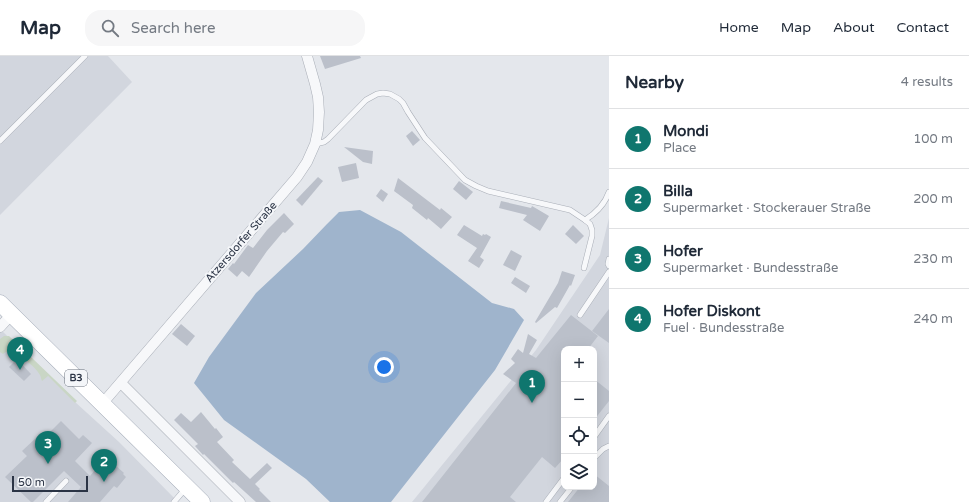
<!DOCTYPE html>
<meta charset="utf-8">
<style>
:root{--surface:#fff;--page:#f6f6f7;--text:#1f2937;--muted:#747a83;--line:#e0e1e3;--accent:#0f766e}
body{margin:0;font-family:"Varela Round",sans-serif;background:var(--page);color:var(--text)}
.controls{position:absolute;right:12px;bottom:12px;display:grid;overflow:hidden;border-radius:8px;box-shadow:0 4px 16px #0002}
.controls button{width:36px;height:36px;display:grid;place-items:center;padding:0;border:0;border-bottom:1px solid var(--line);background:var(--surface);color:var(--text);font:20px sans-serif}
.scale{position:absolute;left:12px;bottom:10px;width:76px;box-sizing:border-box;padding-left:4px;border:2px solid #2b3445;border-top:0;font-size:11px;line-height:14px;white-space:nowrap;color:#2b3445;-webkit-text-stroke:3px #f4f6f9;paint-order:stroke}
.you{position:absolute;left:384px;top:311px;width:14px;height:14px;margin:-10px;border:3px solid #fff;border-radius:50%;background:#1a73e8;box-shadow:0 0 0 6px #1a73e833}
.badge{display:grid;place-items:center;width:26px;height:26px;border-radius:50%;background:var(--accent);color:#fff;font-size:13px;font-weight:700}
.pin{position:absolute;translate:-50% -33px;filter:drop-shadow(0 1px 2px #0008)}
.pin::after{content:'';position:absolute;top:21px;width:14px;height:12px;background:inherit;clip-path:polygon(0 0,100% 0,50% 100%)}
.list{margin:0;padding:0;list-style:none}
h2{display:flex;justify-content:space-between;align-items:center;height:52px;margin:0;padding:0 16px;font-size:17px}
h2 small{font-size:13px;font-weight:400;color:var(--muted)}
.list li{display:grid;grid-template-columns:26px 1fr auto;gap:12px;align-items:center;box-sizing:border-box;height:60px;padding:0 16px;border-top:1px solid var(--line)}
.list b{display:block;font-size:15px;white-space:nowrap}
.list p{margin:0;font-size:13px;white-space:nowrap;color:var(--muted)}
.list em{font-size:13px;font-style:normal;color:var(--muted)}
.icon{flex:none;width:22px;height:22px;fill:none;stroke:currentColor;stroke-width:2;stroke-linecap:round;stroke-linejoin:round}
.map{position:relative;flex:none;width:609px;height:446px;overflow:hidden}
header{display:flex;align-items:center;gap:24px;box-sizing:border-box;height:56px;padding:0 20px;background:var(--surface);border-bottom:1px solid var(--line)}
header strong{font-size:19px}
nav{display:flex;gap:22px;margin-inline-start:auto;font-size:14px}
.search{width:280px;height:36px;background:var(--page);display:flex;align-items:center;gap:10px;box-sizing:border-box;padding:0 14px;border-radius:16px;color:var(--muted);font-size:15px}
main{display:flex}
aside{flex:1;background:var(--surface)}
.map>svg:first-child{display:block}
.built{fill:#d2d6de;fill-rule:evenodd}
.green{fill:#c9d6c5}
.water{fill:#9fb4cc}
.building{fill:#bbc0ca}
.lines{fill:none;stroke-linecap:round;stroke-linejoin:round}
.service-casing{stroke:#a9aeb7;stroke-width:6}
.minor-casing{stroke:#a9aeb7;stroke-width:11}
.primary-casing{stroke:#a3abb8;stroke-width:17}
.service{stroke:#f7f8fa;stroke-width:5}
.minor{stroke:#f7f8fa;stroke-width:10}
.primary{stroke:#fff;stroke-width:16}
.labels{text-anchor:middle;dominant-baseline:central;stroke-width:4;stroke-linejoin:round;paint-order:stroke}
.shield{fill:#f4f6f9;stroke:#676e7b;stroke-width:1}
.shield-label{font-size:10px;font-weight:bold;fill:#2b3445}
.street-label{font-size:11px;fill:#2b3445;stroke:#f4f6f9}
</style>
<header>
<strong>Map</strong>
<div class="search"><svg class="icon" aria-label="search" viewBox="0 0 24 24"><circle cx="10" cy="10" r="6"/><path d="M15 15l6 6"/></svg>Search here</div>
<nav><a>Home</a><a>Map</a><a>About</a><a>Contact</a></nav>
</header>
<main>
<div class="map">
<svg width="609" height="446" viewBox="0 0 609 446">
<rect width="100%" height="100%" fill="#e4e7ec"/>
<g class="built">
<polygon points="0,0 108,0 132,26 0,159"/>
<path d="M609,162V446H412L536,294L600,199ZM564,293H594V431H564Z"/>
<polygon points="0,273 75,346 119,386 178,446 0,446"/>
</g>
<path class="green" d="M4,280H9L77,345L75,347L48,320L42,325C41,323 41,321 40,319C37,314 33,310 29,307C22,300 13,290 3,298L0,296V283Z"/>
<polygon class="water" points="360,154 401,176 492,247 514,253 524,264 495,314 391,446 330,446 306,423 224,364 194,327 209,301 256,237 303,193 327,168 339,156"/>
<g class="building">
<polygon points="320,0 360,0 361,2 325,13"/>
<polygon points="412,75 420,84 413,90 406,80"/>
<polygon points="344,91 373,95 372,108 363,106"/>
<polygon points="356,107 359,122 342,126 338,111"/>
<polygon points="318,121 323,125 302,150 296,144"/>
<polygon points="398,122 440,154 441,152 452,161 441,173 428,162 427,164 412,152 413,149 394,135"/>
<polygon points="459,125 473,136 466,144 453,133"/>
<polygon points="381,133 388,138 383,146 376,140"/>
<polygon points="501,145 531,152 532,150 549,160 540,175 523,164 527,159 499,152"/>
<polygon points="284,157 294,168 285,177 283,176 267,195 249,221 242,215 237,221 228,213 233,207 234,208 248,189 253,192 267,174"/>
<polygon points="464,169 482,180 483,178 485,179 486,178 491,181 480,201 484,204 479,212 468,205 477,192 457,179"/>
<polygon points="573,169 584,180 576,188 565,178"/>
<polygon points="511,194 522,200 515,215 503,209"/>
<polygon points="562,215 575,219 571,230 570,229 557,252 555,251 536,267 535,266 558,227"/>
<polygon points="515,221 530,230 526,237 511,227"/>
<polygon points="609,253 609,287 592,275"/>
<polygon points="571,259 598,280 588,293 564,293 564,402 555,412 542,401 510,441 516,446 422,446 516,327 503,318 515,307 511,303 518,293 523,297 528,278 537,284 529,298 536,302"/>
<polygon points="181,268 195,280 187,290 172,278"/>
<polygon points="17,303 31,318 24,325 9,311"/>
<polygon points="594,323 609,335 609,345 594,364"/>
<polygon points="201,356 215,373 216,372 223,381 217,386 234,404 232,406 250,423 267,407 272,412 255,428 260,433 259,434 271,446 256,446 234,426 233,427 204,398 203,399 195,390 198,388 174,364 181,357 191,366"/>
<polygon points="61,365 79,383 83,379 92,387 75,405 90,420 106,401 124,417 123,418 126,421 117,432 114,430 100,446 68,446 81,431 64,415 33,446 31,446 5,421 27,400 22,395 37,381 41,385"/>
<polygon points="594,418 609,430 609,446 568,446 580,431 594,431"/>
</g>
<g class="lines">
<defs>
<g id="service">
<polyline points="0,85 85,0"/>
<polyline points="315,88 324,86 328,83 366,44 377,38 383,37 390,38 399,43 403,47 408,56 425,82 465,124 476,130 488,135 570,154 585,164 590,168 592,174 592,180 584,212"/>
<path d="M585,164C596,157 605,148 609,136"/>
<polyline points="609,203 608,208 609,210"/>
<polyline points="580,259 609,216"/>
<polyline points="594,381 609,360"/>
<polyline points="594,402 603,393 609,390"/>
<polyline points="46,446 66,425"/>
<polyline points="174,446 186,432"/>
<polyline points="546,446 564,422"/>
<polyline points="560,446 572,431"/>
</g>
<g id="minor">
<polyline points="0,271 11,259"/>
<polyline points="121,327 240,446"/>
<polyline points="102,348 297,121 307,106 315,88 318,74 319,56 318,41 315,28 307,0"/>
</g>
<polyline id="primary" points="0,247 202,446"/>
</defs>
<use href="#service" class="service-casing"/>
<use href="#minor" class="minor-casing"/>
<use href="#primary" class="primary-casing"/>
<use href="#service" class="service"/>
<use href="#minor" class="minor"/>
<use href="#primary" class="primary"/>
</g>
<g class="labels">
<rect class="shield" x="65" y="314" width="22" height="16" rx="3"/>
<g class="shield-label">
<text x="76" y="322">B3</text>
</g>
<g class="street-label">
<text transform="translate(241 186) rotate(-49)">Atzersdorfer Straße</text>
</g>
</g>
</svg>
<div class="controls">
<button>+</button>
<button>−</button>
<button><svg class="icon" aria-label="locate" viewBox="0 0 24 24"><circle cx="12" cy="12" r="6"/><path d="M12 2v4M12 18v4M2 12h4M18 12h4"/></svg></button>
<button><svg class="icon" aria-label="layers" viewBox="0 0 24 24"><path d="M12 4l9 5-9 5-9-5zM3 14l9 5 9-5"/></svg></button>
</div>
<div class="scale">50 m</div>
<div class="you"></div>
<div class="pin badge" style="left:532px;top:347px">1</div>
<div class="pin badge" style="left:104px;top:426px">2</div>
<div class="pin badge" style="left:48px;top:408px">3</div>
<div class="pin badge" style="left:20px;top:314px">4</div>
</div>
<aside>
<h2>Nearby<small>4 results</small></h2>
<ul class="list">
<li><span class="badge">1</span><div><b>Mondi</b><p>Place</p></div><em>100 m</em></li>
<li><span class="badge">2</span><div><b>Billa</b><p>Supermarket · Stockerauer Straße</p></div><em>200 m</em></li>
<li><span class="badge">3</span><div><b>Hofer</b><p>Supermarket · Bundesstraße</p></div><em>230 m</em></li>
<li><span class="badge">4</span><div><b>Hofer Diskont</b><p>Fuel · Bundesstraße</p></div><em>240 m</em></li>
</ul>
</aside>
</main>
